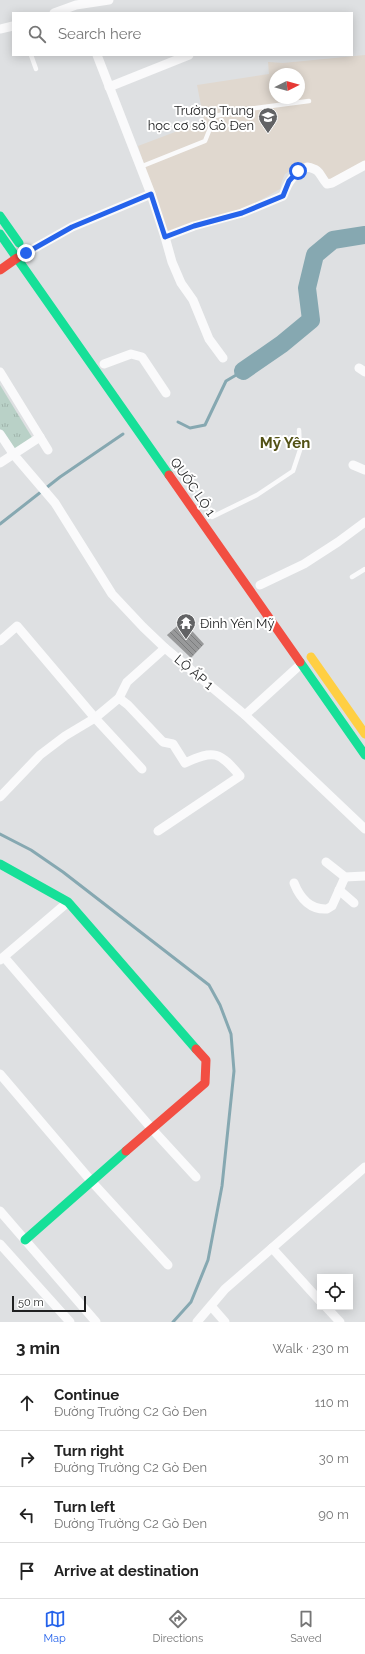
<!DOCTYPE html>
<meta charset="utf-8">
<style>
:root{--surface:#fff;--page:#f2f2f2;--text:#222;--muted:#767676;--line:#e0e0e0;--accent:#2563eb}
body{margin:0;font-family:Raleway,sans-serif;background:var(--page);color:var(--text)}
.controls{position:absolute;right:12px;bottom:12px;display:grid;overflow:hidden;border-radius:0px;box-shadow:0 2px 10px #0003}
.controls button{width:36px;height:36px;display:grid;place-items:center;padding:0;border:0;border-bottom:1px solid var(--line);background:var(--surface);color:var(--text);font:20px sans-serif}
.compass{position:absolute;left:269px;top:68px;width:36px;height:36px;border-radius:50%;background:var(--surface);box-shadow:0 2px 10px #0003;rotate:84deg}
.scale{position:absolute;left:12px;bottom:10px;width:74px;box-sizing:border-box;padding-left:4px;border:2px solid #1f2021;border-top:0;font-size:11px;line-height:14px;white-space:nowrap;color:#1f2021;-webkit-text-stroke:3px #fff;paint-order:stroke}
.stop{position:absolute;width:12px;height:12px;margin:-9px;border:3px solid #2563eb;border-radius:50%;background:#fff}
.stop.end{background:#2563eb;border-color:#fff;box-shadow:0 1px 4px #0008}
.list{margin:0;padding:0;list-style:none}
h2{display:flex;justify-content:space-between;align-items:center;height:52px;margin:0;padding:0 16px;font-size:17px}
h2 small{font-size:13px;font-weight:400;color:var(--muted)}
.list li{display:grid;grid-template-columns:26px 1fr auto;gap:12px;align-items:center;box-sizing:border-box;height:56px;padding:0 16px;border-top:1px solid var(--line)}
.list b{display:block;font-size:15px;white-space:nowrap}
.list p{margin:0;font-size:13px;white-space:nowrap;color:var(--muted)}
.list em{font-size:13px;font-style:normal;color:var(--muted)}
.icon{flex:none;width:22px;height:22px;fill:none;stroke:currentColor;stroke-width:2;stroke-linecap:round;stroke-linejoin:round}
.map{position:relative;flex:none;width:365px;height:1322px;overflow:hidden}
.search{position:absolute;background:var(--surface);box-shadow:0 2px 10px #0003;left:12px;right:12px;top:12px;height:44px;display:flex;align-items:center;gap:10px;box-sizing:border-box;padding:0 14px;border-radius:0px;color:var(--muted);font-size:15px}
.sheet{height:276px;background:var(--surface)}
nav{display:flex;justify-content:space-around;align-items:center;box-sizing:border-box;height:56px;border-top:1px solid var(--line);background:var(--surface);font-size:11px;color:var(--muted)}
nav a{display:grid;justify-items:center;gap:2px}
nav .on{color:var(--accent)}
.map>svg:first-child{display:block}
.education{fill:#e0d8cf;fill-rule:evenodd}
.grass{fill:url(#grass-tufts)}
.lines{fill:none;stroke-linecap:round;stroke-linejoin:round}
.stream{stroke:#86a8b1;stroke-width:3}
.river{stroke:#86a8b1;stroke-width:18}
.building{fill:url(#building-back-hatch)}
.lane{stroke:#fafafb;stroke-width:4.5}
.street{stroke:#fafafb;stroke-width:9}
.fast{stroke:#16e098;stroke-width:9}
.slow{stroke:#ffcf43;stroke-width:9}
.jam{stroke:#f24e42;stroke-width:9}
.route{stroke:#2563eb;stroke-width:5}
.labels{text-anchor:middle;dominant-baseline:central;stroke-width:4;stroke-linejoin:round;paint-order:stroke}
.poi-label{font-size:13px;fill:#1f2021;stroke:#fff;text-anchor:end}
.street-label{font-size:13px;fill:#1f2021;stroke:#fff}
.quarter-label{font-size:15px;font-weight:bold;fill:#535216;stroke:#fff}
</style>
<div class="map">
<svg width="365" height="1322" viewBox="0 0 365 1322">
<defs>
<pattern id="grass-tufts" width="24" height="20" patternUnits="userSpaceOnUse"><rect width="24" height="20" fill="#b9d1c7"/><path d="M3 7l-1-3M5 7V3M7 7l1-3M15 17l-1-3M17 17v-4M19 17l1-3" fill="none" stroke="#9fb3ab"/></pattern>
<pattern id="building-back-hatch" width="6" height="6" patternUnits="userSpaceOnUse"><rect width="6" height="6" fill="#98999a"/><path d="M-1 5l2 2M0 0l6 6M5-1l2 2" fill="none" stroke="#7b7c7d"/></pattern>
</defs>
<rect width="100%" height="100%" fill="#dee0e2"/>
<path class="education" d="M365,55V162L329,180L321,168L313,164L299,165L285,174L282,181L280,189L241,211L166,233L138,146L204,121L197,85L269,74L268,62L283,63ZM275,74H299V98H275Z"/>
<polygon class="grass" points="0,385 33,439 16,451 0,430"/>
<g class="lines">
<g class="stream">
<polyline points="178,422 190,428 205,425 226,381 243,371"/>
<polyline points="0,524 60,477 123,434"/>
<polyline points="0,834 31,850 63,872 209,985 220,1005 231,1034 234,1071 222,1186 208,1260 191,1302 173,1322"/>
</g>
<polyline class="river" points="243,371 282,344 311,320 307,288 315,255 333,240 365,235"/>
</g>
<polygon class="building" points="183,621 204,644 191,658 167,635"/>
<g class="lines">
<g class="lane">
<polyline points="31,55 36,69"/>
<polyline points="140,167 205,141 215,116 248,109 309,101"/>
<polyline points="212,517 257,495 293,471 300,450 299,430"/>
<polyline points="352,577 365,569"/>
</g>
<g class="street">
<polyline points="54,13 76,5 109,0"/>
<polyline points="0,29 13,26"/>
<polyline points="97,55 151,194"/>
<polyline points="109,87 189,55"/>
<polyline points="165,237 172,262 181,283 193,300 209,339 223,358"/>
<path d="M26,253L72,227L151,194L165,237L194,226L242,213L283,196C288,182 293,174 307,167C322,170 318,174 327,184L332,183L365,165"/>
<polyline points="104,364 131,354 142,357 166,393"/>
<polyline points="359,368 365,372"/>
<polyline points="0,372 48,450"/>
<polyline points="0,434 14,455 55,503 112,594 143,627 165,648 245,715 365,829"/>
<polyline points="0,463 40,437"/>
<polyline points="353,465 365,470"/>
<polyline points="260,585 304,564 338,542 365,522"/>
<polyline points="0,641 17,626 95,718 142,769"/>
<path d="M119,698L128,705L163,742L173,744L185,763C214,749 220,752 240,776L158,831"/>
<polyline points="245,715 301,664"/>
<polyline points="0,797 40,755 65,736 95,718 119,698 127,682 165,648"/>
<polyline points="326,862 345,877 365,876"/>
<path d="M294,883C300,898 310,910 327,909L332,906L345,877"/>
<polyline points="339,890 354,903"/>
<polyline points="4,957 152,1129 196,1177"/>
<polyline points="0,960 68,902"/>
<polyline points="0,1074 92,1182 168,1265"/>
<polyline points="0,1211 96,1322"/>
<polyline points="0,1244 70,1322"/>
<polyline points="272,1248 320,1301"/>
<polyline points="211,1306 225,1322"/>
<polyline points="326,1307 340,1322"/>
<polyline points="197,1322 225,1289 365,1167"/>
</g>
<g class="fast">
<polyline points="0,216 19,243"/>
<polyline points="0,234 169,475"/>
<polyline points="300,662 365,755"/>
<polyline points="0,864 68,902 196,1049"/>
<polyline points="25,1240 126,1151"/>
</g>
<polyline class="slow" points="311,657 365,734"/>
<g class="jam">
<polyline points="0,270 17,258"/>
<polyline points="169,475 300,662"/>
<polyline points="126,1151 205,1083 206,1060 196,1049"/>
</g>
</g>
<g class="lines">
<polyline class="route" points="26,253 72,227 151,194 165,237 194,226 242,213 283,196 289,181 298,171"/>
</g>
<defs>
<symbol id="school-pin" viewBox="-11 -11 22 30"><path d="M0 17L-7.5 6A9.5 9.5 0 1 1 7.5 6Z" fill="#626365" stroke="#fff"/><path d="M0-5L7-2L0 1L-7-2ZM-4 1L0 2.5L4 1V4Q0 6-4 4Z" fill="#fff"/></symbol>
<symbol id="temple-pin" viewBox="-11 -11 22 30"><path d="M0 17L-7.5 6A9.5 9.5 0 1 1 7.5 6Z" fill="#626365" stroke="#fff"/><path d="M0-6L5-2H3V0L6.5 2.5H4V6H1.5V3h-3V6H-4V2.5H-6.5L-3 0V-2H-5Z" fill="#fff"/></symbol>
</defs>
<g fill-rule="evenodd">
<use href="#school-pin" x="257" y="106" width="22" height="30"/>
<use href="#temple-pin" x="175" y="612" width="22" height="30"/>
</g>
<g class="labels">
<g class="poi-label">
<text x="254" y="110">Trường Trung<tspan x="254" dy="15">học cơ sở Gò Đen</tspan></text>
<text x="200" y="623" text-anchor="start">Đình Yên Mỹ</text>
</g>
<g class="street-label">
<text transform="translate(193 487) rotate(55)">QUỐC LỘ 1</text>
<text transform="translate(194 672) rotate(40)">LỘ ẤP 1</text>
</g>
<g class="quarter-label">
<text x="285" y="443">Mỹ Yên</text>
</g>
</g>
</svg>
<div class="controls">
<button><svg class="icon" aria-label="locate" viewBox="0 0 24 24"><circle cx="12" cy="12" r="6"/><path d="M12 2v4M12 18v4M2 12h4M18 12h4"/></svg></button>
</div>
<svg class="compass" viewBox="-18 -18 36 36"><path d="M0-13l5 13h-10z" fill="#e53935"/><path d="M0 13l5-13h-10z" fill="#767676"/></svg>
<div class="scale">50 m</div>
<div class="stop" style="left:298px;top:171px"></div>
<div class="stop end" style="left:26px;top:253px"></div>
<div class="search"><svg class="icon" aria-label="search" viewBox="0 0 24 24"><circle cx="10" cy="10" r="6"/><path d="M15 15l6 6"/></svg>Search here</div>
</div>
<section class="sheet">
<h2>3 min<small>Walk · 230 m</small></h2>
<ul class="list">
<li><svg class="icon" aria-label="ahead" viewBox="0 0 24 24"><path d="M12 20V5M6 11l6-6 6 6"/></svg><div><b>Continue</b><p>Đường Trường C2 Gò Đen</p></div><em>110 m</em></li>
<li><svg class="icon" aria-label="right" viewBox="0 0 24 24"><path d="M7 20v-9h11M14 6l5 5-5 5"/></svg><div><b>Turn right</b><p>Đường Trường C2 Gò Đen</p></div><em>30 m</em></li>
<li><svg class="icon" aria-label="left" viewBox="0 0 24 24"><path d="M17 20v-9H6M10 6l-5 5 5 5"/></svg><div><b>Turn left</b><p>Đường Trường C2 Gò Đen</p></div><em>90 m</em></li>
<li><svg class="icon" aria-label="arrive" viewBox="0 0 24 24"><path d="M6 21V4h12l-3 4 3 4H6"/></svg><div><b>Arrive at destination</b></div></li>
</ul>
</section>
<nav>
<a class="on"><svg class="icon" aria-label="map" viewBox="0 0 24 24"><path d="M3 6l6-2 6 2 6-2v14l-6 2-6-2-6 2zM9 4v14M15 6v14"/></svg>Map</a>
<a><svg class="icon" aria-label="directions" viewBox="0 0 24 24"><path d="M12 3l9 9-9 9-9-9zM9 14v-3h6M13 9l2 2-2 2"/></svg>Directions</a>
<a><svg class="icon" aria-label="saved" viewBox="0 0 24 24"><path d="M7 4h10v16l-5-4-5 4z"/></svg>Saved</a>
</nav>
